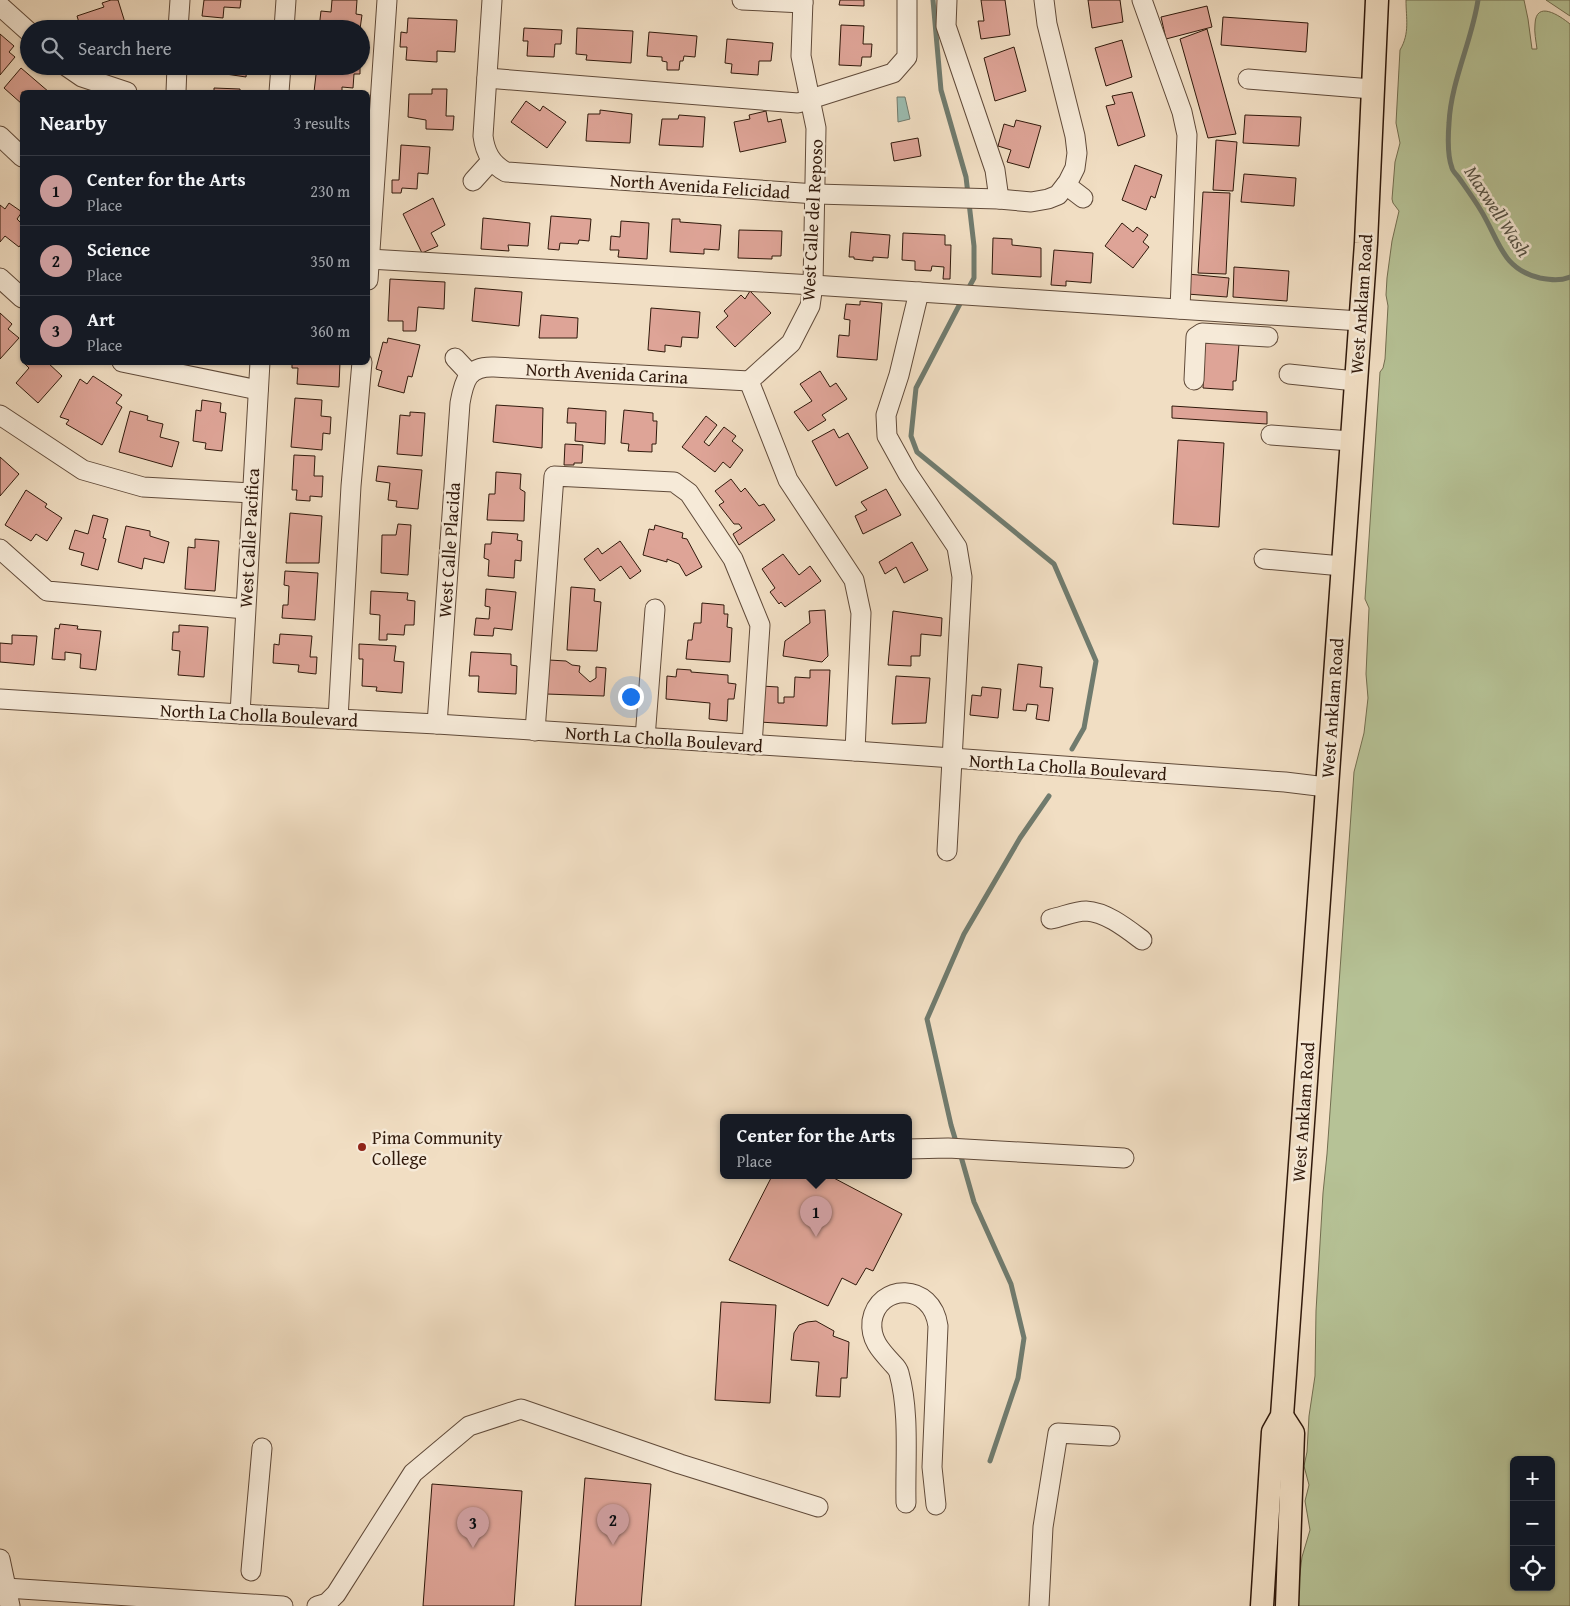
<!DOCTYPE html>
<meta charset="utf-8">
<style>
:root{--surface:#171b24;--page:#20242c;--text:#f1f3f6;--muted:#9ea1a6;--line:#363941;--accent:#c59692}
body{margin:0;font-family:"Gentium Book Plus",serif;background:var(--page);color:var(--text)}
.controls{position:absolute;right:15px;bottom:15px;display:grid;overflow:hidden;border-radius:8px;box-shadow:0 1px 4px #0004}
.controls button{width:45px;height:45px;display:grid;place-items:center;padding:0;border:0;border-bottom:1px solid var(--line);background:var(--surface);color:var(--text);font:25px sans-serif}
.you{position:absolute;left:630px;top:696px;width:18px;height:18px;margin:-12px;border:4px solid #fff;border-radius:50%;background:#1a73e8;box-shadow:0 0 0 8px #1a73e833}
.badge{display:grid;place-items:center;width:32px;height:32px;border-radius:50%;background:var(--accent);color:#111;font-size:16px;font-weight:700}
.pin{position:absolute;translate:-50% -41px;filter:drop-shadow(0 1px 2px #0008)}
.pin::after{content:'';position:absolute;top:26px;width:18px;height:15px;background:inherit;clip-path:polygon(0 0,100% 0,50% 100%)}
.popup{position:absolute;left:720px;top:1114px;width:192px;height:65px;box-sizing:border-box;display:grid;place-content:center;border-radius:8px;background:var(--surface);filter:drop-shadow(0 1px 4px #0005);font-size:16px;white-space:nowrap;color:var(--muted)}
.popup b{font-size:19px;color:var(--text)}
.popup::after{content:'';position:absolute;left:50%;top:100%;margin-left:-10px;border:10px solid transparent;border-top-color:var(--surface)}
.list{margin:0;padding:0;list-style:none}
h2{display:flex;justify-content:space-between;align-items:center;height:65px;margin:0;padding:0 20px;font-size:21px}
h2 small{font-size:16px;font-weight:400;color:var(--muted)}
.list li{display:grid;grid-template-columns:32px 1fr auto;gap:15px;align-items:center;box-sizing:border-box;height:70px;padding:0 20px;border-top:1px solid var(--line)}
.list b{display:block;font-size:19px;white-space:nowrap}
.list p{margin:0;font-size:16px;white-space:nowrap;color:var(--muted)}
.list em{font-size:16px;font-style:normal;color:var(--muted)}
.icon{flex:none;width:28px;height:28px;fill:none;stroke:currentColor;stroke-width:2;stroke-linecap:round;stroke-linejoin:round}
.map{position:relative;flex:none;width:1570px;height:1606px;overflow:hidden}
.search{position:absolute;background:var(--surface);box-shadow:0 1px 4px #0004;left:20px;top:20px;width:350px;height:55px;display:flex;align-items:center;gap:12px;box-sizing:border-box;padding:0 18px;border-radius:28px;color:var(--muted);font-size:19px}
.panel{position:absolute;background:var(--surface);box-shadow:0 1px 4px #0004;left:20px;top:90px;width:350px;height:275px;border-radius:8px}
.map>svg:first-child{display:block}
.green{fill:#b6c296;stroke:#736e50;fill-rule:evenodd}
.water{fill:#9bbcb0;stroke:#707b6e}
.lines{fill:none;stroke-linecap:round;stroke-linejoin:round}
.stream{stroke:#707b6e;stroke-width:5}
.building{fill:#dea497;stroke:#30190b}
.minor-casing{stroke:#604a39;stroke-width:21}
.major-casing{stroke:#30190b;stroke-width:25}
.minor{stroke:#f6ead8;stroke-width:19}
.major{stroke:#f1dec3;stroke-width:22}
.poi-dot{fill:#8f2418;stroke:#f6ead8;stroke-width:2}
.labels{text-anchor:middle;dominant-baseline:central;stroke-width:5;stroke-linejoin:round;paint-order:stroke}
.street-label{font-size:18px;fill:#30190b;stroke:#f6ead8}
.poi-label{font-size:18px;fill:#30190b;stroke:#f6ead8;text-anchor:start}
.water-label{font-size:19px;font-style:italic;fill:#555245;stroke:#f6ead8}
</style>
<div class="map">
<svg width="1570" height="1606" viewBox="0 0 1570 1606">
<rect width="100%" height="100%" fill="#f1dec3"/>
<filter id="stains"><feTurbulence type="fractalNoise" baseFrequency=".004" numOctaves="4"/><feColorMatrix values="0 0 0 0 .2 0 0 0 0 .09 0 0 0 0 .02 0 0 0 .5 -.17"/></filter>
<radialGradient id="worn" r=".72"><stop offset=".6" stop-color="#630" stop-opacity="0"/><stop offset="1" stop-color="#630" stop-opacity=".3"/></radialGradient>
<g class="green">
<path d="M1406,0H1524L1528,19L1532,49H1537C1536,41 1534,32 1535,24C1536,0 1559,15 1570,24V1606H1296L1302,1557L1310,1530L1305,1501L1309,1485L1304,1466L1307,1452L1309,1416L1315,1376L1316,1311L1323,1193L1327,1154L1354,772L1364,733L1368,698L1366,674L1369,608L1365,599L1380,372L1383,368L1385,359L1388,306L1386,295L1387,278L1392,241L1399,211L1393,203L1392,199L1395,162L1400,143L1396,123L1400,50C1410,33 1406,19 1406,0ZM1514,1460H1551V1587H1514Z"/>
<polygon points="1546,0 1570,0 1570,16"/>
</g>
<polygon class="water" points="897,97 905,97 910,119 898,122"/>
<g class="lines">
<g class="stream">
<polyline points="933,0 941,90 966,177 974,246 974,278 967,291"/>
<path d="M1478,0C1472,41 1451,81 1449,123C1448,136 1447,155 1452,168C1453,172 1457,175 1459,178C1466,188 1474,199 1480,209C1499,239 1501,269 1540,278C1551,280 1560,281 1570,277"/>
<polyline points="963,298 916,388 911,436 917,452 1054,564 1096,661 1084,728 1072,749"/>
<polyline points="957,1145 951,1125 927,1019 964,934 1020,838 1049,796"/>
<polyline points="960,1153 974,1202 1011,1284 1024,1338 1018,1378 990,1461"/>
</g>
</g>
<g class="building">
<polygon points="111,0 118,0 127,29 81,29 77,16 104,7 102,3"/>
<polygon points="204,0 241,0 240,8 224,7 223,18 202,16"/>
<polygon points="332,0 357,0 356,14 362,15 360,29 319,28 321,11 331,12"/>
<polygon points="840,0 864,0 864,6 839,5"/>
<polygon points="981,0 1005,0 1010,35 981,39 978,21 984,21"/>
<polygon points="1088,0 1120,0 1123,22 1092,28"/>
<polygon points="1207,6 1212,27 1166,39 1161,17"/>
<polygon points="1223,17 1308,23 1306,52 1221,45"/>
<polygon points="408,18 457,20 455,52 437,51 437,62 406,60 407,47 400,47 401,32 407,33"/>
<polygon points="841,25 864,26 863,44 872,44 871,57 862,57 861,66 839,65"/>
<polygon points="524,28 562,30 561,44 555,44 554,57 527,56 528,41 523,41"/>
<polygon points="577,28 633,31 631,63 586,60 587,55 576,54"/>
<polygon points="1207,29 1236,134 1208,138 1180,39"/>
<polygon points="649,32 697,36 695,57 684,56 683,61 680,61 679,70 667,70 667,62 662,61 662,57 647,56"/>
<polygon points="0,34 14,46 9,52 15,57 0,75"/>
<polygon points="727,39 773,43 771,61 759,61 758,75 731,73 732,64 725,63"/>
<polygon points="1122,40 1132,77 1106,86 1095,48"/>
<polygon points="1014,47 1026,91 995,101 984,58"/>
<polygon points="218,66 247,66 246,77 219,73 219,67"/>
<polygon points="317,66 360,66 360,74 354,74 353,88 342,87 342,92 314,92"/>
<polygon points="21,68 49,92 22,92 22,104 4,88"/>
<polygon points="214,88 240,89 240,92 214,92"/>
<polygon points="432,89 447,89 446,116 454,116 453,130 426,129 426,120 408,117 409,94 432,94"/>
<polygon points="1132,92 1145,136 1118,146 1106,106 1115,104 1112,96"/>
<polygon points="526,101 540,111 543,106 566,122 547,148 511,122"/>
<polygon points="600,110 632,114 630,143 586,141 588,114 600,114"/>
<polygon points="766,111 768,122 781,119 786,142 740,152 734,122 750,119 749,115"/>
<polygon points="679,115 705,117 703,147 659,145 662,119 678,119"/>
<polygon points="1245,115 1301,117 1299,146 1243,143"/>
<polygon points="1016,120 1041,126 1029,168 1007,162 1011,150 998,146 1004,124 1014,127"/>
<polygon points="918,138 921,156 894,161 891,143"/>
<polygon points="1216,140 1237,142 1233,191 1213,190"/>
<polygon points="401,145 430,147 428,174 418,173 417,189 402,188 401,193 392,193 392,180 399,180"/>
<polygon points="1135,165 1162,175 1155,198 1151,196 1146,210 1122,200"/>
<polygon points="1244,174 1296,178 1294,206 1241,202"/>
<polygon points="1203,192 1230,193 1226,274 1198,273"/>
<polygon points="433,198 445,225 431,233 438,246 422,253 403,214"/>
<polygon points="9,203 22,212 17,219 22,224 22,243 19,247 5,236 0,242 0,205 5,209"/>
<polygon points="551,216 591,219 589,241 579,240 578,244 560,243 559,250 548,249"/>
<polygon points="483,218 530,223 528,246 508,245 509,251 481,249"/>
<polygon points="672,219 680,219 680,222 721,225 719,250 704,249 704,254 670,252"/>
<polygon points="621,221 649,223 647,259 618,257 619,250 610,250 611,236 620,237"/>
<polygon points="1122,223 1133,232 1137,227 1148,235 1143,242 1149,247 1133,268 1105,246"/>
<polygon points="739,230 782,231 781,256 772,256 772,259 738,258"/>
<polygon points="851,232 890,235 888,258 873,257 873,261 854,259 854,257 849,257"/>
<polygon points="903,233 945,235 945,245 951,245 950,279 943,279 944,267 932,266 931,271 915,270 915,261 902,260"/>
<polygon points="993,238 1012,239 1012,245 1041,248 1041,277 992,274"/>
<polygon points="1054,250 1093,253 1091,283 1066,281 1066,286 1051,285"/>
<polygon points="1234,267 1289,271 1287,301 1233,297"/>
<polygon points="1188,274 1229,278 1227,297 1187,294"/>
<polygon points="390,279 445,282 444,309 418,307 416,331 403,331 403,321 388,321"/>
<polygon points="475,288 522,292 519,326 472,321"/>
<polygon points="750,291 771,313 735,347 716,327 728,316 724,311 741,295 745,299"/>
<polygon points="860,301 882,303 877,360 837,357 839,335 849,336 850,320 844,319 846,304 860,305"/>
<polygon points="651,308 700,312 698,338 682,337 681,347 665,345 665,352 648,350"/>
<polygon points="0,313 12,324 8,329 19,338 0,359"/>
<polygon points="541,315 578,318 577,338 539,338"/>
<polygon points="388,338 420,345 412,377 408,376 404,393 378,386 382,371 376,369 383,342 387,343"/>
<polygon points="1205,342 1239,344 1236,381 1233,381 1233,390 1203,388"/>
<polygon points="23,362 47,362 62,376 38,403 16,383 29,368"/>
<polygon points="292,362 340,362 339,387 297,384 298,368 292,368"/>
<polygon points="820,371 830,387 836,383 847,399 822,415 826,420 808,431 794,412 812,401 800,384"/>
<polygon points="93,376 122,395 116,403 122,407 102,445 66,424 69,420 60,417 80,379 87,384"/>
<polygon points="295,398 322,400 321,416 331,417 330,434 323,433 322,450 291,447"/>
<polygon points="202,400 221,403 220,412 226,413 222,451 205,449 206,443 193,441 196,410 201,411"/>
<polygon points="496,405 543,408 542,448 493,442"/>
<polygon points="1172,406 1267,412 1267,424 1172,418"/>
<polygon points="568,408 606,411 605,444 575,441 576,423 567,423"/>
<polygon points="624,410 653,413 653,421 657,421 656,444 652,444 652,452 628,451 629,444 621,443"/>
<polygon points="130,411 148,416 147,420 163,424 160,437 179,442 172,467 119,452"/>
<polygon points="410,412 425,413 422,456 397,454 400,415 410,416"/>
<polygon points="706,416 717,425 704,442 709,446 724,427 736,436 732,441 743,450 730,468 723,462 715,472 682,447"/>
<polygon points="834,429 839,438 848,433 868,468 836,486 812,441"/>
<polygon points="1178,440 1224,443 1219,527 1173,524"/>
<polygon points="565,444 583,445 582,463 574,463 574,465 564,465"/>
<polygon points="294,455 315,456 314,476 323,476 322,497 310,496 310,501 296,500 297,490 292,490"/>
<polygon points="0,457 19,474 0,496"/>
<polygon points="378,466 422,470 418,509 396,507 397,501 388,500 390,483 376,481"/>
<polygon points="496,472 521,474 520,489 525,492 524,521 487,520 489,494 495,494"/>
<polygon points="731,479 741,492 745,488 759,506 764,504 775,520 739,545 733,534 742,528 739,524 734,524 719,505 724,502 715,491"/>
<polygon points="886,489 901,515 863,534 855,516 867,510 861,502"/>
<polygon points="26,490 47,504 45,507 62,518 47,541 36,534 31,541 5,525"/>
<polygon points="290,513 322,516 319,563 286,563"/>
<polygon points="93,515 108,519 103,538 106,539 98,570 81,565 84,553 69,549 75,530 88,534"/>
<polygon points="398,524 411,525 408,575 381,573 382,535 396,535"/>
<polygon points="655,525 683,533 682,538 687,539 702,567 686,576 679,564 667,559 667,562 643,555 649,529 654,530"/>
<polygon points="126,526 150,531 150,536 169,542 164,563 144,558 142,569 118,562"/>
<polygon points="492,532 518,534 517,540 522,541 521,561 515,560 514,578 488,576 489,560 484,558 485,544 491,544"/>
<polygon points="195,539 219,541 215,591 185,589 188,547 195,548"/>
<polygon points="620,541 641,571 630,579 621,566 600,581 584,559 598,548 602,554"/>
<polygon points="912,542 928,570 904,583 896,567 885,574 879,562"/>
<polygon points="783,554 799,575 810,566 821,581 785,607 781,602 779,604 770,592 775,588 762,569"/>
<polygon points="285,571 318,573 315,620 282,618 283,605 288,605 289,586 284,585"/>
<polygon points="571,587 595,589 594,601 601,602 597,651 567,650"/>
<polygon points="486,589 516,592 512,630 494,628 493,636 474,635 476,618 489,619 490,607 485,606"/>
<polygon points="371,591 408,593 407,600 415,601 414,625 405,625 404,635 387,634 387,640 379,640 380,615 370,614"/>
<polygon points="702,603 724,605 724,614 728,614 727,627 732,628 730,662 686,659 688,640 692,640 694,623 701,623"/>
<polygon points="825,610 828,656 822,662 783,656 785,641 810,623 809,611"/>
<polygon points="893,611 942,618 941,636 921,634 920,656 911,656 911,666 888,665"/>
<polygon points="60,624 78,626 77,629 101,631 96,670 80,668 81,654 65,652 65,660 52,659 55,628 59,629"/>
<polygon points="179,625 208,627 204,677 178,675 180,651 172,650 173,632 179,632"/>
<polygon points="280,634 312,636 310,657 317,657 316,674 298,672 299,665 273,663 274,644 279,645"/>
<polygon points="12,635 37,636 34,665 0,662 0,643 12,644"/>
<polygon points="359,644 396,646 394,661 404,662 402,693 376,691 377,687 362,686 363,659 359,659"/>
<polygon points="471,652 511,654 511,665 517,666 516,694 478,692 479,676 469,676"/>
<polygon points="549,660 566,661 572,665 580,666 579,672 590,682 596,678 596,667 606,668 604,696 546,694"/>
<polygon points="1018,664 1042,667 1040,687 1053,688 1049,721 1036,719 1038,705 1027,704 1026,711 1013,710"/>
<polygon points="677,669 691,670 691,672 728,675 728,683 736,684 734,699 728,699 727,721 709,719 710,703 666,699 667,676 676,677"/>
<polygon points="810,670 830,670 827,726 759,722 761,686 778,687 778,703 784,703 784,697 794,697 795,677 810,678"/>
<polygon points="896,676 930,678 926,723 892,724"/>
<polygon points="982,687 1001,689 998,718 970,715 972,695 981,696"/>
<polygon points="772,1176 830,1176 902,1214 873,1271 866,1268 856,1285 842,1278 828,1306 729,1260"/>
<polygon points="721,1302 776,1305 770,1403 715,1400"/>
<polygon points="816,1321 834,1331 833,1336 849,1342 847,1378 841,1378 840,1397 816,1396 819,1362 791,1360 794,1333 799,1325 807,1322"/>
<polygon points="585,1478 651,1484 641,1606 575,1606"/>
<polygon points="432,1484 522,1491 514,1606 423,1606"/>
</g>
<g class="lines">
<defs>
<g id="minor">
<path d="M492,0L483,136C485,152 491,164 506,172L816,194L999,199L1031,202L1048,199L1058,195L1068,182L1075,168L1077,153L1075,136L1047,24L1044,0"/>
<polyline points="742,0 803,3"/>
<polyline points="803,0 801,56 816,128 813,285 810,306 791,343 749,381 788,480 854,580 861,613 855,751"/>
<polyline points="947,0 946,26 995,170 999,199"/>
<polyline points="1142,0 1182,112 1187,135 1180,309"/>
<polyline points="0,6 29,32"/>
<polyline points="178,29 180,0"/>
<polyline points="284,29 286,0"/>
<polyline points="66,66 82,77 127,92"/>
<polyline points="487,78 798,103 893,73 907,57 907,0"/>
<polyline points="1248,79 1372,89"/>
<polyline points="176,92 177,66"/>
<polyline points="279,92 281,66"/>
<polyline points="0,136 22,157"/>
<polyline points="473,181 491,161"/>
<polyline points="1066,185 1083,198"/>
<polyline points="369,259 813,285 1360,321"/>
<polyline points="0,278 22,298"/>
<polyline points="368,280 387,0"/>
<polyline points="919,292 899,375 886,415 887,436 908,474 957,547 962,577 947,851"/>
<polyline points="455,358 470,374"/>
<polyline points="122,362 258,390"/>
<polyline points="1289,374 1355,381"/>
<polyline points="1194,380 1196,337 1202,333 1268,337"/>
<polyline points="0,415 83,470 143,487 252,493"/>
<polyline points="1271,435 1351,441"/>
<polyline points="0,549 47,591 245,609"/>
<polyline points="1264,559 1342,566"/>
<polyline points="0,699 240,714 437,724 855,751 1285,782 1326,787"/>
<polyline points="240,714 260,362"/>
<polyline points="338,719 351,486 362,362"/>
<path d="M437,724L460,403C464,380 468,366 494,367L749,381"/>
<polyline points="535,731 554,476 674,482 689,493 733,559 760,625 752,745"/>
<polyline points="645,738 655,609"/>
<path d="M1051,919C1062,917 1075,911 1086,911C1106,912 1126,928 1142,940"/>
<polyline points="908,1149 948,1148 1124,1158"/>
<path d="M906,1503C905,1461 910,1413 899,1373C898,1369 896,1367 893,1364C881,1351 870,1340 872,1321C878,1283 932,1282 938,1326L932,1467L936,1505"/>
<polyline points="0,1559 10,1606"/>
<polyline points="251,1571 262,1448"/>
<polyline points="6,1588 283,1606"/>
<polyline points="317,1606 327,1603 336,1594 413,1473 469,1426 521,1409 680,1464 818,1507"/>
<polyline points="1039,1606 1043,1527 1058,1433 1110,1436"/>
</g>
<g id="major">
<polyline points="1282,1416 1293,1433 1287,1606"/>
<polyline points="1262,1606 1273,1432 1282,1416 1366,243 1377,0"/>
</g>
</defs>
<use href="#minor" class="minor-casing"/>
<use href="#major" class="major-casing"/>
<use href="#minor" class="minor"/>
<use href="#major" class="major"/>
</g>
<circle class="poi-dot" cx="362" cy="1147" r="5"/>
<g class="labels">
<g class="street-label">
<text transform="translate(700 186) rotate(4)">North Avenida Felicidad</text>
<text transform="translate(812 220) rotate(-87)">West Calle del Reposo</text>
<text transform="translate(1361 304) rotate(-86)">West Anklam Road</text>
<text transform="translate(607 373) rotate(3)">North Avenida Carina</text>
<text transform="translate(249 538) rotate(-87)">West Calle Pacifica</text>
<text transform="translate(449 550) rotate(-86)">West Calle Placida</text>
<text transform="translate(1332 708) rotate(-86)">West Anklam Road</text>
<text transform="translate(259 715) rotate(3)">North La Cholla Boulevard</text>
<text transform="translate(664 739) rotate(4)">North La Cholla Boulevard</text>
<text transform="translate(1068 767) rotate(4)">North La Cholla Boulevard</text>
<text transform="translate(1303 1112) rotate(-86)">West Anklam Road</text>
</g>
<g class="poi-label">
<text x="372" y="1137">Pima Community<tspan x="372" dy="21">College</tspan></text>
</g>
<g class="water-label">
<text transform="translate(1498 211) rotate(57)">Maxwell Wash</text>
</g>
</g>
<rect width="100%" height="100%" filter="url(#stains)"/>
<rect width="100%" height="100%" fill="url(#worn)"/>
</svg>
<div class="controls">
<button>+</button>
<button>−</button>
<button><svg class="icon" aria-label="locate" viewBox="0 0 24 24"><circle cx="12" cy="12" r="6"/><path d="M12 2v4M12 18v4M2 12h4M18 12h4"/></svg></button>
</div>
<div class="you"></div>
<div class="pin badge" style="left:816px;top:1237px">1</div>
<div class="popup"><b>Center for the Arts</b>Place</div>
<div class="pin badge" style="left:613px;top:1545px">2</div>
<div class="pin badge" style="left:473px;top:1548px">3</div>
<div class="search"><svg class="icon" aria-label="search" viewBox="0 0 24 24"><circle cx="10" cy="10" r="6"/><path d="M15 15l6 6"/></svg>Search here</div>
<section class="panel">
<h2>Nearby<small>3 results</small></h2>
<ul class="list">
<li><span class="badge">1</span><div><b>Center for the Arts</b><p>Place</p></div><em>230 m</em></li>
<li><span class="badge">2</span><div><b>Science</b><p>Place</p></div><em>350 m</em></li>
<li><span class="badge">3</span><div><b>Art</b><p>Place</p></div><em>360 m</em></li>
</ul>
</section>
</div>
